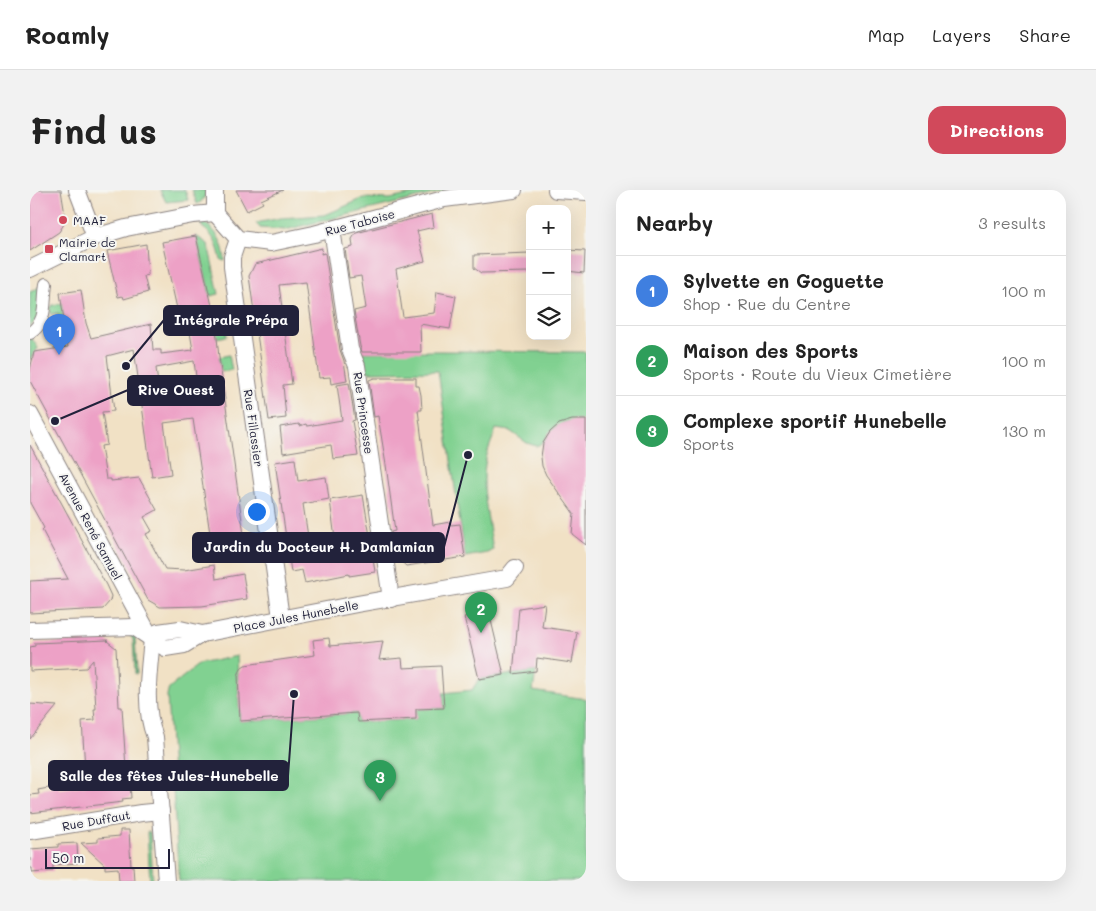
<!DOCTYPE html>
<meta charset="utf-8">
<style>
:root{--surface:#fff;--page:#f2f2f2;--text:#222;--muted:#767676;--line:#e0e0e0;--accent:#d1495b}
body{margin:0;font-family:Mali,sans-serif;background:var(--page);color:var(--text)}
.controls{position:absolute;right:15px;top:15px;display:grid;overflow:hidden;border-radius:10px;box-shadow:0 5px 20px #0002}
.controls button{width:45px;height:45px;display:grid;place-items:center;padding:0;border:0;border-bottom:1px solid var(--line);background:var(--surface);color:var(--text);font:25px sans-serif}
.scale{position:absolute;left:15px;bottom:12px;width:125px;box-sizing:border-box;padding-left:5px;border:2px solid #22223b;border-top:0;font-size:14px;line-height:18px;white-space:nowrap;color:#22223b;-webkit-text-stroke:4px #f6f6f2;paint-order:stroke}
.you{position:absolute;left:226px;top:321px;width:18px;height:18px;margin:-12px;border:4px solid #fff;border-radius:50%;background:#1a73e8;box-shadow:0 0 0 8px #1a73e833}
.badge{display:grid;place-items:center;width:32px;height:32px;border-radius:50%;background:var(--accent);color:#fff;font-size:16px;font-weight:700}
.pin{position:absolute;translate:-50% -41px;filter:drop-shadow(0 1px 2px #0008)}
.pin::after{content:'';position:absolute;top:26px;width:18px;height:15px;background:inherit;clip-path:polygon(0 0,100% 0,50% 100%)}
.list{margin:0;padding:0;list-style:none}
h2{display:flex;justify-content:space-between;align-items:center;height:65px;margin:0;padding:0 20px;font-size:21px}
h2 small{font-size:16px;font-weight:400;color:var(--muted)}
.list li{display:grid;grid-template-columns:32px 1fr auto;gap:15px;align-items:center;box-sizing:border-box;height:70px;padding:0 20px;border-top:1px solid var(--line)}
.list b{display:block;font-size:19px;white-space:nowrap}
.list p{margin:0;font-size:16px;white-space:nowrap;color:var(--muted)}
.list em{font-size:16px;font-style:normal;color:var(--muted)}
.icon{flex:none;width:28px;height:28px;fill:none;stroke:currentColor;stroke-width:2;stroke-linecap:round;stroke-linejoin:round}
.map{position:relative;flex:none;width:556px;height:691px;overflow:hidden;border-radius:15px}
header{display:flex;align-items:center;gap:30px;box-sizing:border-box;height:70px;padding:0 25px;background:var(--surface);border-bottom:1px solid var(--line)}
header strong{font-size:24px}
nav{display:flex;gap:28px;margin-inline-start:auto;font-size:18px}
.intro{display:flex;align-items:center;justify-content:space-between;box-sizing:border-box;height:120px;padding:0 30px}
h1{margin:0;font-size:35px}
.button{padding:12px 22px;border-radius:15px;background:var(--accent);color:#fff;font-size:18px;font-weight:700}
main{display:flex;gap:30px;padding:0 30px}
aside{flex:1;background:var(--surface);border-radius:15px;box-shadow:0 5px 20px #0002}
.map>svg:first-child{display:block}
.green{fill:#81d191;stroke:#527a66}
.building{fill:#eda1c6;fill-rule:evenodd}
.lines{fill:none;stroke-linecap:round;stroke-linejoin:round}
.pedestrian-casing{stroke:#8a8280;stroke-width:14}
.minor-casing{stroke:#8a8280;stroke-width:18}
.pedestrian{stroke:#fff;stroke-width:12}
.minor{stroke:#fff;stroke-width:16}
.poi-dot{fill:#d1495b;stroke:#f6f6f2;stroke-width:2}
.labels{text-anchor:middle;dominant-baseline:central;stroke-width:4;stroke-linejoin:round;paint-order:stroke}
.poi-label{font-size:12px;fill:#22223b;stroke:#f6f6f2;text-anchor:start}
.street-label{font-size:12px;fill:#22223b;stroke:#f6f6f2}
.leader{fill:none;stroke:#22223b;stroke-width:2}
.callout-dot{fill:#22223b;stroke:#f6f6f2;stroke-width:2}
.callout{fill:#22223b;stroke:#22223b;stroke-width:2}
.callout-label{font-size:14px;text-anchor:middle;font-weight:bold;fill:#fff}
</style>
<header>
<strong>Roamly</strong>
<nav><a>Map</a><a>Layers</a><a>Share</a></nav>
</header>
<div class="intro"><h1>Find us</h1><a class="button">Directions</a></div>
<main>
<div class="map">
<svg width="556" height="691" viewBox="0 0 556 691">
<rect width="100%" height="100%" fill="#f6f6f2"/>
<filter id="ink" filterUnits="userSpaceOnUse"><feTurbulence type="fractalNoise" baseFrequency=".02" numOctaves="2"/><feDisplacementMap in="SourceGraphic" scale="10" xChannelSelector="R" yChannelSelector="G"/><feConvolveMatrix kernelMatrix="1 2 1 2 8 2 1 2 1" color-interpolation-filters="sRGB"/></filter>
<filter id="wash" filterUnits="userSpaceOnUse"><feTurbulence type="fractalNoise" baseFrequency=".0096" numOctaves="4" result="noise"/><feDisplacementMap in="SourceGraphic" scale="20" xChannelSelector="R" yChannelSelector="G"/><feGaussianBlur stdDeviation="1.12" result="paint"/><feColorMatrix in="noise" values="0 0 0 0 0 0 0 0 0 0 0 0 0 0 0 0 0 1.4 0 .05"/><feComposite in="paint" operator="in"/></filter>
<g filter="url(#wash)">
<rect width="100%" height="100%" fill="#f1e1c5"/>
<g class="green">
<polygon points="130,0 155,0 158,10 136,12"/>
<path d="M162,0H177C175,6 174,11 167,14Z"/>
<polygon points="401,0 420,0 255,40 230,38 226,33 251,28 295,25 334,8 360,9"/>
<path d="M171,32C187,38 194,55 195,71L191,70C188,56 184,45 172,37Z"/>
<polygon points="166,46 178,54 189,104 180,106"/>
<polygon points="12,96 11,124 0,137 0,102"/>
<polygon points="32,113 35,134 27,135 22,132 22,129 28,128 28,123 21,124 20,118 23,115"/>
<polygon points="194,128 197,146 186,148 184,129"/>
<polygon points="1,147 8,158 0,170 0,148"/>
<path d="M407,161L556,162V231C543,228 528,232 520,243C514,249 516,252 506,256L497,253L480,241L466,239C463,249 458,258 456,269C450,296 459,332 463,360L457,363L435,367L408,181L336,182L333,162Z"/>
<polygon points="199,165 202,180 191,182 189,167"/>
<polygon points="96,442 105,446 107,484 105,484 103,449"/>
<polygon points="207,466 210,531 327,523 328,532 386,529 386,519 414,518 413,503 442,500 449,489 506,481 503,501 556,509 556,691 149,691 137,506 139,498 169,474"/>
<polygon points="117,642 120,642 123,691 120,691"/>
</g>
<g id="blocks">
<g class="building">
<polygon points="0,0 31,0 36,31 29,42 0,61"/>
<polygon points="206,0 253,0 231,10 233,13 217,21"/>
<polygon points="402,24 404,37 387,41 395,71 366,79 373,127 404,123 407,102 426,106 420,139 390,134 391,162 332,162 330,156 324,121 336,118 331,86 319,88 315,59 323,57 322,49 326,43"/>
<path d="M166,46L185,129L189,167L215,352L182,357L163,229L134,233L141,284L122,287L104,159L77,166L84,221L72,222L77,255L71,256L76,289H81V291L109,288L127,320L114,327L122,341L116,344L135,379L154,380L184,375L186,389L213,384L217,409L172,416L130,417L118,410L0,191V180L4,162L38,157L30,103L51,100L56,133L61,148L121,134L123,160H131V164L163,160L158,131L150,132L132,52ZM164,171L168,203L130,210L126,178Z"/>
<polygon points="116,54 118,85 114,86 118,102 94,109 93,106 88,107 77,61"/>
<polygon points="292,58 291,64 295,63 310,160 314,171 317,191 301,194 300,187 289,188 276,92 249,95 262,194 253,195 256,228 239,230 219,86 225,74"/>
<polygon points="537,60 555,61 554,83 537,81"/>
<polygon points="500,63 500,82 451,83 444,78 444,65"/>
<polygon points="344,188 386,188 386,196 389,196 391,205 392,220 388,220 403,335 420,332 421,335 430,334 435,367 376,376 365,366 361,342 365,341 356,275 348,226 344,227 339,190"/>
<polygon points="319,193 325,230 322,231 328,266 303,269 301,255 253,263 250,237 269,234 270,236 276,234 277,236 312,230 307,195"/>
<polygon points="542,230 556,230 556,355 542,344 544,324 516,285 512,276 511,267 513,253 520,242 529,234"/>
<polygon points="0,255 76,395 81,406 80,411 73,419 0,423 0,391 38,389 12,340 14,338 0,313"/>
<polygon points="265,269 268,291 296,287 299,309 273,314 279,353 305,349 300,310 333,305 340,346 342,346 342,348 340,346 345,382 319,386 319,384 275,393 272,380 261,382 245,272"/>
<polygon points="515,414 512,437 547,442 542,473 507,468 506,481 483,484 489,418"/>
<polygon points="459,422 474,485 449,489 434,427"/>
<polygon points="299,448 300,456 353,451 349,470 372,468 373,478 411,476 414,518 386,519 386,529 328,532 327,523 210,531 208,485 212,477 215,475 285,465 283,450"/>
<polygon points="78,450 77,451 86,458 89,517 92,517 96,578 99,578 101,608 92,609 93,612 0,623 0,605 9,604 8,600 29,596 29,599 56,595 52,531 65,530 64,519 66,519 63,470 56,478 0,481 0,457 5,456 5,453"/>
<polygon points="0,514 27,516 0,549"/>
<polygon points="90,640 99,640 101,676 103,676 104,691 89,691 88,678 75,679 75,675 51,653 68,652 68,648 90,646"/>
<polygon points="47,653 48,673 23,675 23,681 2,683 2,678 0,678 0,659 28,657 28,654"/>
</g>
</g>
</g>
<g filter="url(#ink)">
<use href="#blocks" fill-opacity="0" stroke="#8a8280" stroke-width="1"/>
<g class="lines">
<defs>
<path id="pedestrian" d="M0,143C18,131 13,113 16,94"/>
<g id="minor">
<polyline points="47,0 65,47"/>
<polyline points="185,0 185,23"/>
<polyline points="526,0 556,2"/>
<polyline points="185,23 208,49 241,53 284,44 414,9 484,0"/>
<polyline points="302,39 320,159 327,176 361,409"/>
<polyline points="208,49 202,67 202,77 251,428"/>
<polyline points="0,79 65,47 96,38 163,25 185,23"/>
<polyline points="0,224 120,446"/>
<polyline points="0,440 104,437 135,458 154,455 172,444 327,414 477,388 485,378"/>
<path d="M122,449C119,481 113,517 125,547L136,691"/>
<polyline points="122,449 128,442 150,439 172,444"/>
<polyline points="0,641 111,623 131,621"/>
</g>
</defs>
<use href="#pedestrian" class="pedestrian-casing"/>
<use href="#minor" class="minor-casing"/>
<use href="#pedestrian" class="pedestrian"/>
<use href="#minor" class="minor"/>
</g>
</g>
<g class="poi-dot">
<circle cx="33" cy="30" r="5"/>
<rect x="14" y="54" width="10" height="10" rx="2.5"/>
</g>
<g class="labels">
<g class="poi-label">
<text x="43" y="30">MAAF</text>
<text x="29" y="52">Mairie de<tspan x="29" dy="14">Clamart</tspan></text>
</g>
<g class="street-label">
<text transform="translate(330 32) rotate(-15)">Rue Taboise</text>
<text transform="translate(334 223) rotate(82)">Rue Princesse</text>
<text transform="translate(224 238) rotate(82)">Rue Fillassier</text>
<text transform="translate(61 336) rotate(62)">Avenue René Samuel</text>
<text transform="translate(266 426) rotate(-11)">Place Jules Hunebelle</text>
<text transform="translate(66 630) rotate(-10)">Rue Duffaut</text>
</g>
</g>
<path class="leader" d="M96 176L134 130M25 231L98 200M438 265L414 357M264 504L258 586"/>
<g class="callout-dot">
<circle cx="96" cy="176" r="5"/>
<circle cx="25" cy="231" r="5"/>
<circle cx="438" cy="265" r="5"/>
<circle cx="264" cy="504" r="5"/>
</g>
<g class="callout">
<rect x="134" y="116" width="134" height="29" rx="5"/>
<rect x="98" y="186" width="96" height="29" rx="5"/>
<rect x="163" y="343" width="251" height="29" rx="5"/>
<rect x="19" y="571" width="239" height="29" rx="5"/>
</g>
<g class="callout-label">
<text x="201" y="135">Intégrale Prépa</text>
<text x="146" y="205">Rive Ouest</text>
<text x="289" y="362">Jardin du Docteur H. Damlamian</text>
<text x="139" y="591">Salle des fêtes Jules-Hunebelle</text>
</g>
</svg>
<div class="controls">
<button>+</button>
<button>−</button>
<button><svg class="icon" aria-label="layers" viewBox="0 0 24 24"><path d="M12 4l9 5-9 5-9-5zM3 14l9 5 9-5"/></svg></button>
</div>
<div class="scale">50 m</div>
<div class="you"></div>
<div class="pin badge" style="left:29px;top:165px;background:#3f7fe0">1</div>
<div class="pin badge" style="left:451px;top:443px;background:#2e9e5b">2</div>
<div class="pin badge" style="left:350px;top:611px;background:#2e9e5b">3</div>
</div>
<aside>
<h2>Nearby<small>3 results</small></h2>
<ul class="list">
<li><span class="badge" style="background:#3f7fe0">1</span><div><b>Sylvette en Goguette</b><p>Shop · Rue du Centre</p></div><em>100 m</em></li>
<li><span class="badge" style="background:#2e9e5b">2</span><div><b>Maison des Sports</b><p>Sports · Route du Vieux Cimetière</p></div><em>100 m</em></li>
<li><span class="badge" style="background:#2e9e5b">3</span><div><b>Complexe sportif Hunebelle</b><p>Sports</p></div><em>130 m</em></li>
</ul>
</aside>
</main>
